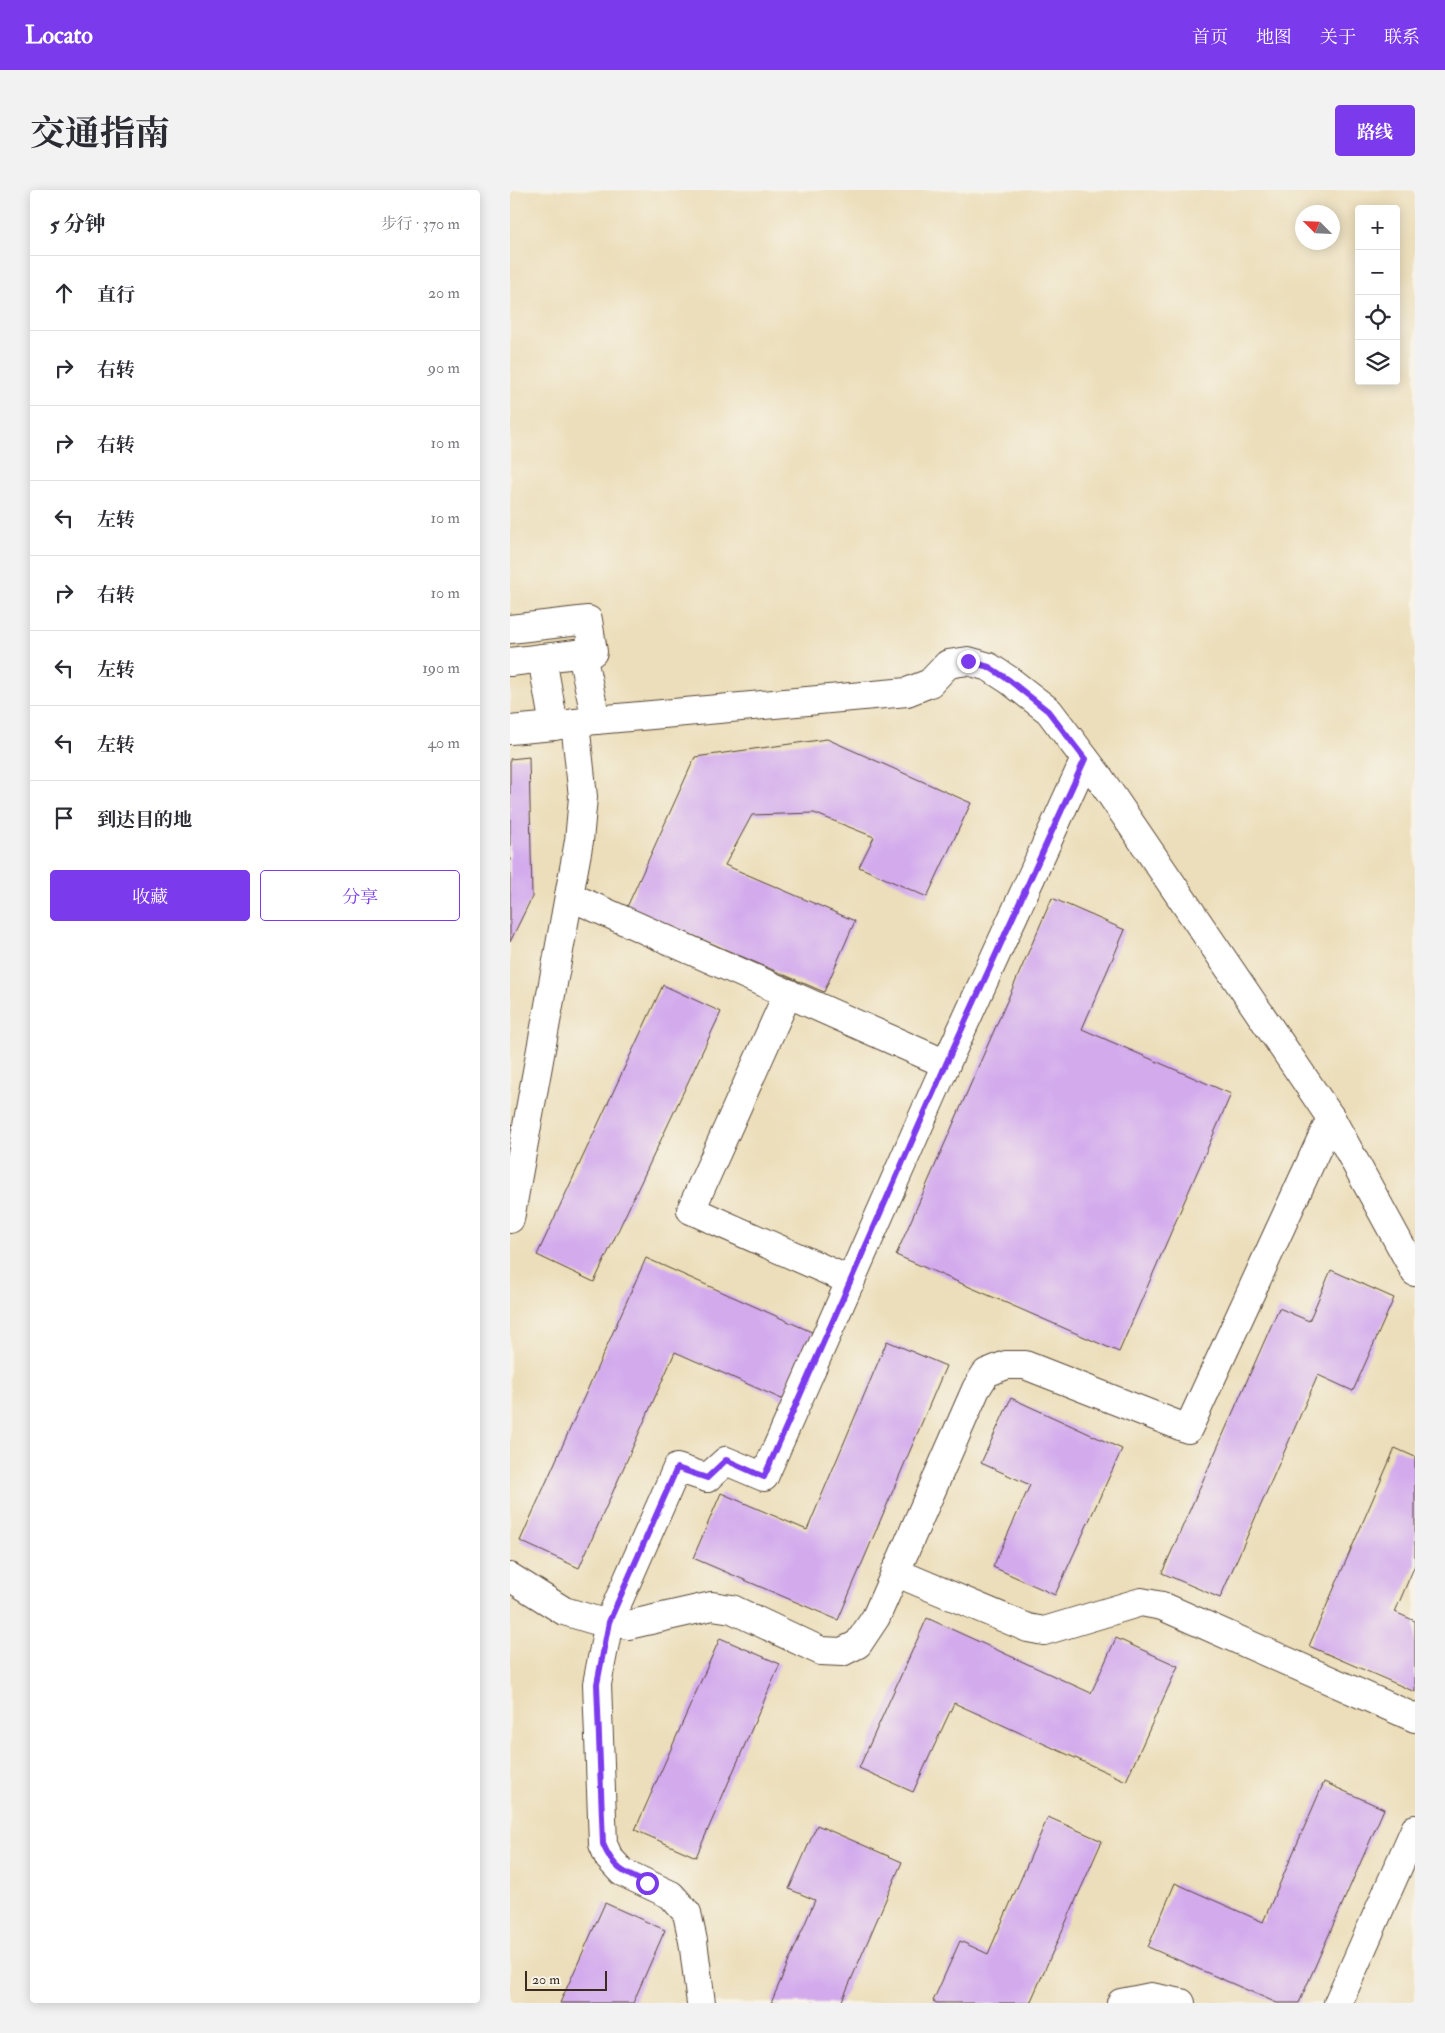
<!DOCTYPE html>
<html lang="zh">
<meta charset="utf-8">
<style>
:root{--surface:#fff;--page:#f2f2f3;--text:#2b2b33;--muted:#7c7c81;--line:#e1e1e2;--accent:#7c3aed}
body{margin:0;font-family:"IM FELL Double Pica","Noto Serif SC",serif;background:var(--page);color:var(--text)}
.controls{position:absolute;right:15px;top:15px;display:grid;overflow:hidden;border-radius:5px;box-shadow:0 2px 12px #0003}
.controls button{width:45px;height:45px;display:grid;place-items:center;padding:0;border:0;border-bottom:1px solid var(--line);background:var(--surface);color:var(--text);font:25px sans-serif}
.compass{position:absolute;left:785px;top:15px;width:45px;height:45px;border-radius:50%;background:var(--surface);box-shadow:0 2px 12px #0003;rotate:294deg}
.scale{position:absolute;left:15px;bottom:12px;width:82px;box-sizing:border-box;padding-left:5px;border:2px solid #3b2a1e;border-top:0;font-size:14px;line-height:18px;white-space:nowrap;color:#3b2a1e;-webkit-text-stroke:4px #f7f3e8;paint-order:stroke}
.stop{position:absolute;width:15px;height:15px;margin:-11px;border:4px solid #7c3aed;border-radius:50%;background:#fff}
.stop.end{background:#7c3aed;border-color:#fff;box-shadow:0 1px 5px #0008}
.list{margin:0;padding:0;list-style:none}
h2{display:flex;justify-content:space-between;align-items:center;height:65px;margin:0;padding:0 20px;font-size:21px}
h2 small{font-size:16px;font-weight:400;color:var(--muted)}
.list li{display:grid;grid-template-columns:32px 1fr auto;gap:15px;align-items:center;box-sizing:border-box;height:75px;padding:0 20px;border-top:1px solid var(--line)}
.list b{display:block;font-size:19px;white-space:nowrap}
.list em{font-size:16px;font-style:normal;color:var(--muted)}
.actions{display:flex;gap:10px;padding:15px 20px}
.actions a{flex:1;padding:11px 0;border:1px solid var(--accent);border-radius:5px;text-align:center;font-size:18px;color:var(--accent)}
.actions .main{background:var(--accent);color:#fff}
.icon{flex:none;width:28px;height:28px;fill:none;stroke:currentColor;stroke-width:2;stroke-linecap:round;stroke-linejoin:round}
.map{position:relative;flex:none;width:905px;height:1813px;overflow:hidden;border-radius:5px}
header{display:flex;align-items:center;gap:30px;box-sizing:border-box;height:70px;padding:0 25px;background:var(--accent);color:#fff}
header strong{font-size:24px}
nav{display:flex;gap:28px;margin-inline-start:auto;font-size:18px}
.intro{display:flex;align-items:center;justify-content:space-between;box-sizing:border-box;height:120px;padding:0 30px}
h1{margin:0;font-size:35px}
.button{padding:12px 22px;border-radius:5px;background:var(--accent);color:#fff;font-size:18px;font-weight:700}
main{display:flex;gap:30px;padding:0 30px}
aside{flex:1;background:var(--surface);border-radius:5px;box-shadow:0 2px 12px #0003}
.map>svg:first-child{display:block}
.building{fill:#d3abed}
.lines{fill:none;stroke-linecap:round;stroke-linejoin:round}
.minor-casing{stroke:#564535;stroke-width:30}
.minor{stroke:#fff;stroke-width:28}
.route{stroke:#7c3aed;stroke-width:6}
</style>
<header>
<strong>Locato</strong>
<nav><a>首页</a><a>地图</a><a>关于</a><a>联系</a></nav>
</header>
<div class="intro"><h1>交通指南</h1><a class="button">路线</a></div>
<main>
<aside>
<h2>5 分钟<small>步行 · 370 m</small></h2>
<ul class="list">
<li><svg class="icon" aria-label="ahead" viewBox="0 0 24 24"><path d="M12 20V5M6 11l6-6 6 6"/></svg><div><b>直行</b></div><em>20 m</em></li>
<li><svg class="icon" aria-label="right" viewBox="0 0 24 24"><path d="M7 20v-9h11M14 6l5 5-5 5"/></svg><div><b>右转</b></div><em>90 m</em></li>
<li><svg class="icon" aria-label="right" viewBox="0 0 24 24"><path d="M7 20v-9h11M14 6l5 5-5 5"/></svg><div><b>右转</b></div><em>10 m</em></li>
<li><svg class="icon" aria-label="left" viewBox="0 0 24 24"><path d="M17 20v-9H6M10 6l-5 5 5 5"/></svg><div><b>左转</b></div><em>10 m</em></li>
<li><svg class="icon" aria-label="right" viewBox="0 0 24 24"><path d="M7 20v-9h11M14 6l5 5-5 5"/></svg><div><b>右转</b></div><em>10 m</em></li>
<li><svg class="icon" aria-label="left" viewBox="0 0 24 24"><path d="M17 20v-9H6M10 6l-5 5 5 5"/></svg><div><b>左转</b></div><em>190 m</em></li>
<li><svg class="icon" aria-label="left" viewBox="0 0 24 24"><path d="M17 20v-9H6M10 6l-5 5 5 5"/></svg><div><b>左转</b></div><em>40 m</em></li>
<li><svg class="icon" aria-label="arrive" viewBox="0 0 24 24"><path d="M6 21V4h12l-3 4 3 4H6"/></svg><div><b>到达目的地</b></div></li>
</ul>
<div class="actions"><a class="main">收藏</a><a>分享</a></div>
</aside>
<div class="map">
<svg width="905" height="1813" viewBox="0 0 905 1813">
<rect width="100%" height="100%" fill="#f7f3e8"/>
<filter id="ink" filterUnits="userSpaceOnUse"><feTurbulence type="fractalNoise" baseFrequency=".02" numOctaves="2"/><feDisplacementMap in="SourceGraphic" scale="10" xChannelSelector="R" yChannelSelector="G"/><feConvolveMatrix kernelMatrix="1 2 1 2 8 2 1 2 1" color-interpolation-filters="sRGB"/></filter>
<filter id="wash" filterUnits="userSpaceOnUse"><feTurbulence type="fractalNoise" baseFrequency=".0096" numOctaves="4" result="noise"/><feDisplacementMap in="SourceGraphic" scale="20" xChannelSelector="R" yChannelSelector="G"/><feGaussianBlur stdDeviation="1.12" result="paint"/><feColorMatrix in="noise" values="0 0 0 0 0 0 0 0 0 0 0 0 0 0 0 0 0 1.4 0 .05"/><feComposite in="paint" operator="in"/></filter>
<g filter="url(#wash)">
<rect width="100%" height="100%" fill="#ecdeba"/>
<g id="blocks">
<g class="building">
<polygon points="317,549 461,613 417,707 349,677 364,647 304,623 242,625 215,675 345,731 314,802 117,717 185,567"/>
<polygon points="19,567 22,707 0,752 0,569"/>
<polygon points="542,708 615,740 572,839 721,904 609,1162 386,1065"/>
<polygon points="153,795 211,822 84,1092 27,1065"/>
<polygon points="136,1068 304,1143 274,1210 165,1162 69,1378 10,1351"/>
<polygon points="821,1080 884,1108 843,1201 808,1185 710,1408 652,1383 769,1118 799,1131"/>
<polygon points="377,1151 436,1176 328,1430 183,1368 211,1303 297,1340"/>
<polygon points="501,1208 612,1259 545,1405 483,1377 520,1295 471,1273"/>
<polygon points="885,1258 905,1267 905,1375 885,1422 905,1431 905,1502 799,1456"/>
<polygon points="417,1428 581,1503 606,1448 668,1476 616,1591 444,1513 403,1602 349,1578"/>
<polygon points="210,1448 270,1474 186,1667 125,1640"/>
<polygon points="814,1592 874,1619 789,1813 767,1813 638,1757 665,1693 753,1732"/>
<polygon points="538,1627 592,1651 520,1813 427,1813 423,1811 450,1751 478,1764"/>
<polygon points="307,1635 392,1672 331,1813 261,1813 305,1710 279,1699"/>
<polygon points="95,1713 155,1740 123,1813 50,1813"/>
</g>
</g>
</g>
<g filter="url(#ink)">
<use href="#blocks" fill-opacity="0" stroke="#564535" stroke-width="1"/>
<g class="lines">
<defs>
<g id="minor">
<polyline points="0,439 78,430 83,462 0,472"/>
<polyline points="32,468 44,536 86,530 72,464"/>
<polyline points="86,530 397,502 420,493 438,474 458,471 479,477 499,490 539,521 589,587 821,928 905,1082"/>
<polyline points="0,540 44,536"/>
<polyline points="59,706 436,874 254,1287 216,1271 197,1288 167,1278 99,1432 87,1494 93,1654 99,1668 112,1682 161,1705 177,1723 183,1751 191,1813"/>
<polyline points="278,803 181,1020 341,1091"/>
<polyline points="436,874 575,569"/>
<polyline points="0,1029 69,651 73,607 65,533"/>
<polyline points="385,1382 518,1438 534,1441 631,1412 652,1416 905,1528"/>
<polyline points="0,1387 54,1421 84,1430 118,1435 202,1416 222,1419 311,1461 332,1462 348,1454 366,1427 466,1199 476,1183 496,1175 515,1175 678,1239 821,928"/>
<polyline points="611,1813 641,1807 671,1813"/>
<polyline points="828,1813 905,1639"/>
</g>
</defs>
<use href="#minor" class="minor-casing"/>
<use href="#minor" class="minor"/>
</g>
</g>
<g class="lines" filter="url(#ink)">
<path class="route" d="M137,1693C113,1683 103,1678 93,1654L87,1494L99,1432L167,1278L197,1288L216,1270L254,1287L436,874L575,569L538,521L499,490L479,477L458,471"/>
</g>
</svg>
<div class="controls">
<button>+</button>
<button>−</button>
<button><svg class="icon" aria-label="locate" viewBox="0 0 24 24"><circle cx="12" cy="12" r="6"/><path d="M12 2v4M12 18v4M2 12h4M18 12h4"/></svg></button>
<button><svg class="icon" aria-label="layers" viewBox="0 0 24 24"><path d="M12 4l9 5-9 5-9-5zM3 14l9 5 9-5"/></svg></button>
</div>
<svg class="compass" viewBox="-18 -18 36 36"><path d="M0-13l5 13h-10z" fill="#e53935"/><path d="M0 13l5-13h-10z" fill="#7c7c81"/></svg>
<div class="scale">20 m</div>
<div class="stop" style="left:137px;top:1693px"></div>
<div class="stop end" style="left:458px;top:471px"></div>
</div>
</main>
